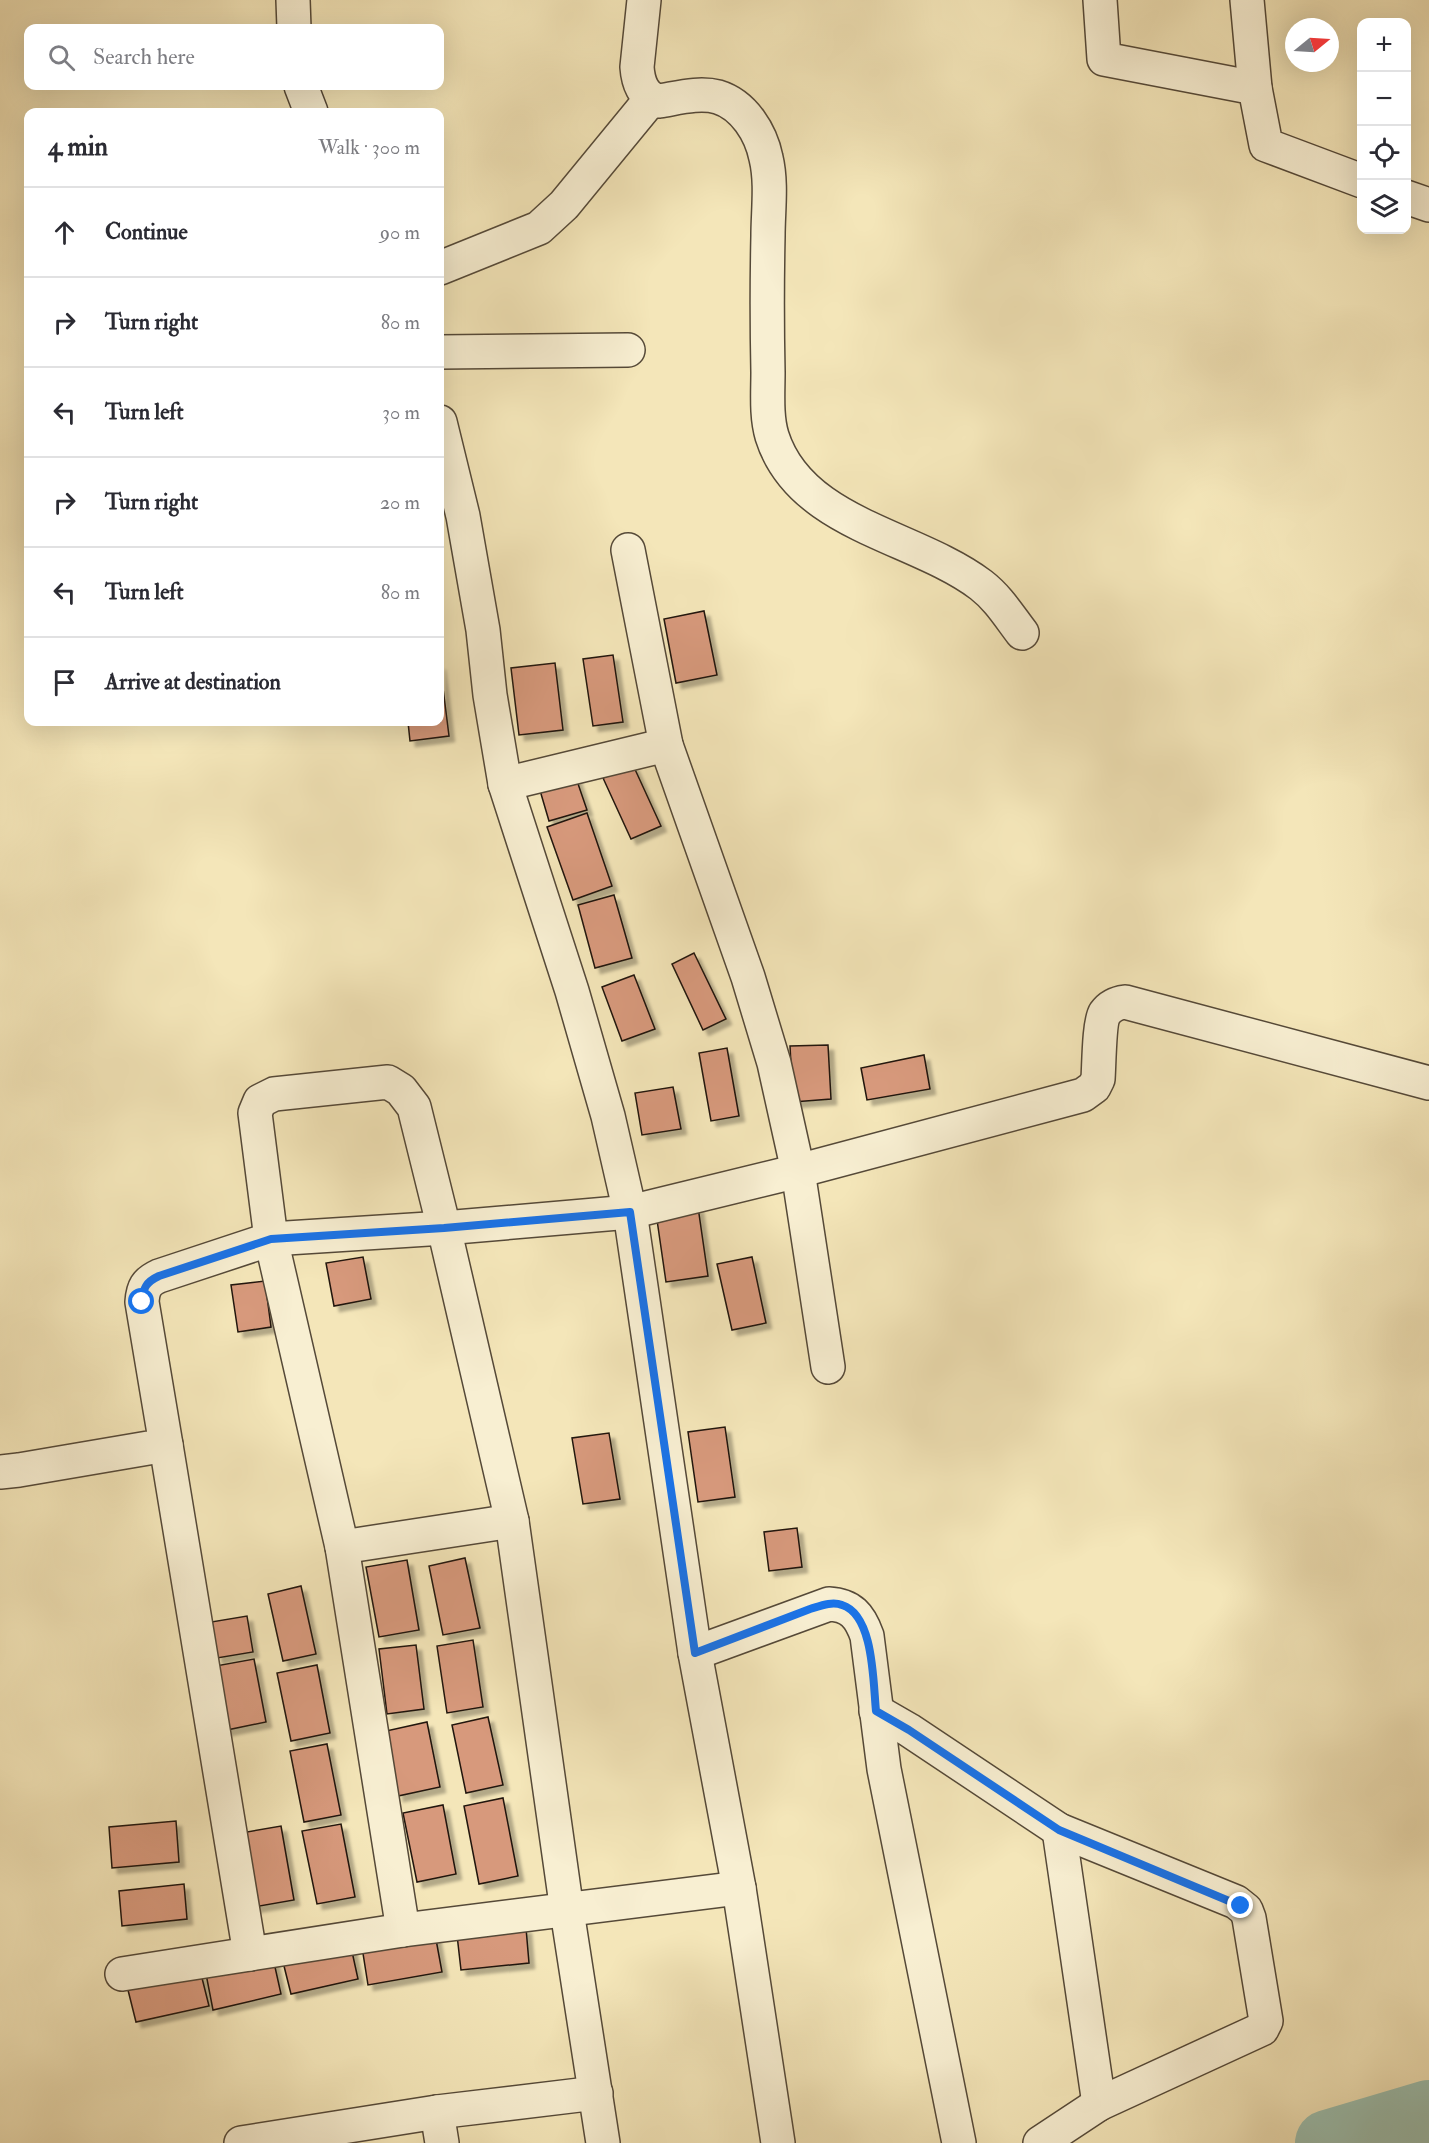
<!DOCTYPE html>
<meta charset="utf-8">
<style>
:root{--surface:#fff;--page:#f2f2f3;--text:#2b2b33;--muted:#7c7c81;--line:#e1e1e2}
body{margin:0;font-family:"IM FELL Double Pica",serif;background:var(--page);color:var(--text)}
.controls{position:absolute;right:18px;top:18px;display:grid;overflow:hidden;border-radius:12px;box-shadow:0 6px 24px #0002}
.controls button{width:54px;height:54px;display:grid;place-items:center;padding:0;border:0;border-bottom:2px solid var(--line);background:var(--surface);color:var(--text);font:30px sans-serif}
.compass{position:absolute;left:1285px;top:18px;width:54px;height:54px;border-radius:50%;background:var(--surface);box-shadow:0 6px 24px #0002;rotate:72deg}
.stop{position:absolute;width:18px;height:18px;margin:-14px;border:4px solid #1a73e8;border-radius:50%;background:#fff}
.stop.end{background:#1a73e8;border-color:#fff;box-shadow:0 2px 6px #0008}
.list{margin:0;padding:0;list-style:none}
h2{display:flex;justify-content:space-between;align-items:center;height:78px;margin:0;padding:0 24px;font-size:26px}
h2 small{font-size:20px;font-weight:400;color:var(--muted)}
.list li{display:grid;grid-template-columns:39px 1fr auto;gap:18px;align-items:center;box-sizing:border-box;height:90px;padding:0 24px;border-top:2px solid var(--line)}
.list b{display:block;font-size:22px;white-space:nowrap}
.list em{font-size:20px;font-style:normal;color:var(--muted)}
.icon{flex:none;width:33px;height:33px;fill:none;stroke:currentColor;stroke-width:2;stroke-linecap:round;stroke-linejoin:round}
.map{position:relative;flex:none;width:1429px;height:2143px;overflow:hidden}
.search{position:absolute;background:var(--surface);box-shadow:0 6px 24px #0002;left:24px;top:24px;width:420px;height:66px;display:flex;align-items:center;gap:15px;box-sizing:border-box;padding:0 21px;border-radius:12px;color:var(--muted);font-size:22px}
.panel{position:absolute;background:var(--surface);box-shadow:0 6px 24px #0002;left:24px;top:108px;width:420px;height:618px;border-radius:12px}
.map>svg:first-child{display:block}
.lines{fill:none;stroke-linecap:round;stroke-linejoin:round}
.river{stroke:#9cc0b0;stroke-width:66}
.building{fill:#d7997c;stroke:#20150d;stroke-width:1.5;filter:url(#shadow)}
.street-casing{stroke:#554938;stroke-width:36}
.street{stroke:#f8efd2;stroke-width:33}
.route{stroke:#1a73e8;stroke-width:8}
</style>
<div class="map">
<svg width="1429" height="2143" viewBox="0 0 1429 2143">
<defs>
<filter id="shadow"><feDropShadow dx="5.5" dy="5.5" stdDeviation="1.5" flood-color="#0004"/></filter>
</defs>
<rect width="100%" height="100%" fill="#f4e6b9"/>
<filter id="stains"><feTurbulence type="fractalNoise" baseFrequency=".00333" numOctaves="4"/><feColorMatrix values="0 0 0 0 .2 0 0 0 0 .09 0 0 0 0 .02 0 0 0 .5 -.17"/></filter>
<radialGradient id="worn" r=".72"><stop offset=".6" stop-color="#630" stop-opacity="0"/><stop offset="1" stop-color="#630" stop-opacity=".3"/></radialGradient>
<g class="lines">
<polyline class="river" points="1328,2143 1429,2113"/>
</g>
<g class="building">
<polygon points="704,611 717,675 676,683 664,619"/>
<polygon points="613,655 623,722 593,726 583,659"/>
<polygon points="555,663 563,730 519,735 511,668"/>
<polygon points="440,664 449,736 410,741 408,722 440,722"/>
<polygon points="633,765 661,826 631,839 603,778"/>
<polygon points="575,775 587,810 549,821 539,787"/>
<polygon points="587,813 612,886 573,900 547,827"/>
<polygon points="614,895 632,958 595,968 578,905"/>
<polygon points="694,953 726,1019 703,1030 672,964"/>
<polygon points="634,975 655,1029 622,1041 602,987"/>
<polygon points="828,1045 831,1099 793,1102 790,1046"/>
<polygon points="727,1048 739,1116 711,1121 699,1053"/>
<polygon points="924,1055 930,1089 867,1100 861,1068"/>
<polygon points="673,1087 681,1129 642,1135 635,1093"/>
<polygon points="698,1207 708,1276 666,1282 656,1213"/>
<polygon points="363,1257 371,1299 334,1306 326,1263"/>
<polygon points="752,1257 766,1323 732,1330 717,1264"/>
<polygon points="265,1281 271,1327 238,1332 231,1285"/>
<polygon points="725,1427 735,1497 698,1502 688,1432"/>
<polygon points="609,1433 620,1499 583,1504 572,1438"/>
<polygon points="797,1528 802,1567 769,1571 764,1532"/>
<polygon points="465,1558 480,1628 443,1635 429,1566"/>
<polygon points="407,1560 419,1630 379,1637 366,1567"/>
<polygon points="301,1586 316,1654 283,1661 268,1594"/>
<polygon points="247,1616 253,1652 217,1658 211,1622"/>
<polygon points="473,1640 483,1707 447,1713 437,1646"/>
<polygon points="416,1645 424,1709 387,1714 379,1649"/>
<polygon points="254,1659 266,1722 222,1731 210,1667"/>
<polygon points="317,1665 330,1733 291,1741 277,1673"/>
<polygon points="488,1717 503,1785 466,1793 452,1725"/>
<polygon points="427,1722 440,1787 398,1796 386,1731"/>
<polygon points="327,1744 341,1815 304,1822 290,1751"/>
<polygon points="503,1798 518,1876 479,1884 464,1806"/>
<polygon points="443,1805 456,1874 417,1882 403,1813"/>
<polygon points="176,1821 179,1862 112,1868 109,1827"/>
<polygon points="341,1824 355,1897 317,1904 302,1831"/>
<polygon points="281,1826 294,1900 254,1907 241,1833"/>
<polygon points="184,1884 187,1919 122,1926 119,1891"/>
<polygon points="526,1928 529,1963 461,1970 457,1935"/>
<polygon points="435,1934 442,1972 368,1985 362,1947"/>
<polygon points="351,1947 358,1979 291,1994 283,1962"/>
<polygon points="273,1958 281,1994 213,2010 206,1974"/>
<polygon points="201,1974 209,2006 136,2022 128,1990"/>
</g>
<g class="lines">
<defs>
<g id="street">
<polyline points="293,0 294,28"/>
<path d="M644,0L637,67C638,81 643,98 659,101C678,98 699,92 718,97C744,105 761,133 766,158C772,183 768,211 768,236C767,281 767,327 768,372C768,393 766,416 772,436C800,525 915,535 981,585C998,598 1009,616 1022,633"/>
<polyline points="1100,0 1104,59 1255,88 1266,145 1362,181"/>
<polyline points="1247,0 1255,88"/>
<polyline points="301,86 311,112"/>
<polyline points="1406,197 1429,205"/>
<polyline points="440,268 539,228 564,205 651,99"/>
<polyline points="440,352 628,350"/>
<polyline points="440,422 463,516 483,630 490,695 505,784 572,991 608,1116 630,1212 695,1653 739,1888 778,2143"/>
<polyline points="628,550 666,745 748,977 774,1063 798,1171 828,1367"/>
<polyline points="505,784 666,745"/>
<polyline points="166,1445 250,1954"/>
<path d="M0,1472L19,1470L166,1445L142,1302C143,1288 146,1282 159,1276L271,1239L444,1228L630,1212L798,1171L1083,1095L1094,1087L1098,1079C1099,1066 1099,1022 1105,1013C1110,1006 1117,1003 1125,1002L1429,1083"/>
<polyline points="342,1547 512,1521"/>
<path d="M695,1653L829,1604C851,1605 860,1616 867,1636L884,1769L959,2143"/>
<polyline points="876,1711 909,1730 1059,1830 1236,1902 1246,1910 1249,1918 1266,2021 1262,2029 1099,2104 1040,2143"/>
<polyline points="1059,1830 1099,2104"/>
<polyline points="403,1930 342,1547 271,1239 255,1113 260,1101 274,1094 388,1082 401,1090 414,1107 444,1228 512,1521 567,1911 603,2143"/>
<polyline points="122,1974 403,1930 739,1888"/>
<polyline points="437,2112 442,2143"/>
<polyline points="241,2143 437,2112 596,2093"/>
</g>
</defs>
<use href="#street" class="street-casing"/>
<use href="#street" class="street"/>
</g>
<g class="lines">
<path class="route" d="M142,1302C143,1288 146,1282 159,1276L271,1239L444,1228L630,1212L695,1653L810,1609C820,1606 832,1601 842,1605C874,1615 873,1682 876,1711L909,1730L1059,1830L1241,1906"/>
</g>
<rect width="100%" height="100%" filter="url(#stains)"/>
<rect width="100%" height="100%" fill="url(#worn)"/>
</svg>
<div class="controls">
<button>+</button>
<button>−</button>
<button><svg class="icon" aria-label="locate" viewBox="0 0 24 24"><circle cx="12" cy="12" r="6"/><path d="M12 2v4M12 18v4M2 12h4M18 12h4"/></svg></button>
<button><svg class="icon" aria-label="layers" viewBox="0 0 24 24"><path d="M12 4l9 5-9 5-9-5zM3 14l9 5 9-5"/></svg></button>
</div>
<svg class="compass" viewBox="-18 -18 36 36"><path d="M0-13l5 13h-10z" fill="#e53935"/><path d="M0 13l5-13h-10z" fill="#7c7c81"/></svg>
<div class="stop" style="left:142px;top:1302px"></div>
<div class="stop end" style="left:1241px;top:1906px"></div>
<div class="search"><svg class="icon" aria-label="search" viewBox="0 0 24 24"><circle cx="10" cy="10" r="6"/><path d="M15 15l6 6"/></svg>Search here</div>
<section class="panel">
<h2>4 min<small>Walk · 300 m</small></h2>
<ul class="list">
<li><svg class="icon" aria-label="ahead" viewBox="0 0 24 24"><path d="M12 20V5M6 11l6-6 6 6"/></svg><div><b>Continue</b></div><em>90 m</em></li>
<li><svg class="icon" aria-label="right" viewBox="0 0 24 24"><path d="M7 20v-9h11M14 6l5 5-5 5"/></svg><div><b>Turn right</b></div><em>80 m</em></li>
<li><svg class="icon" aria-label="left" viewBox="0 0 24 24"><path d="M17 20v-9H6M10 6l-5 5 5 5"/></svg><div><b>Turn left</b></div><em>30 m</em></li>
<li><svg class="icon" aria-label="right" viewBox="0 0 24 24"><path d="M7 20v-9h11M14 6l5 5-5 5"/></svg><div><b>Turn right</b></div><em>20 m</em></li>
<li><svg class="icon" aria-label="left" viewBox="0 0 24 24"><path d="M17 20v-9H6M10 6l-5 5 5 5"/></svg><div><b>Turn left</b></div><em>80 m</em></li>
<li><svg class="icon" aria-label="arrive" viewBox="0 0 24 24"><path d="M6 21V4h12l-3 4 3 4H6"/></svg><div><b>Arrive at destination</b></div></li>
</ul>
</section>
</div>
